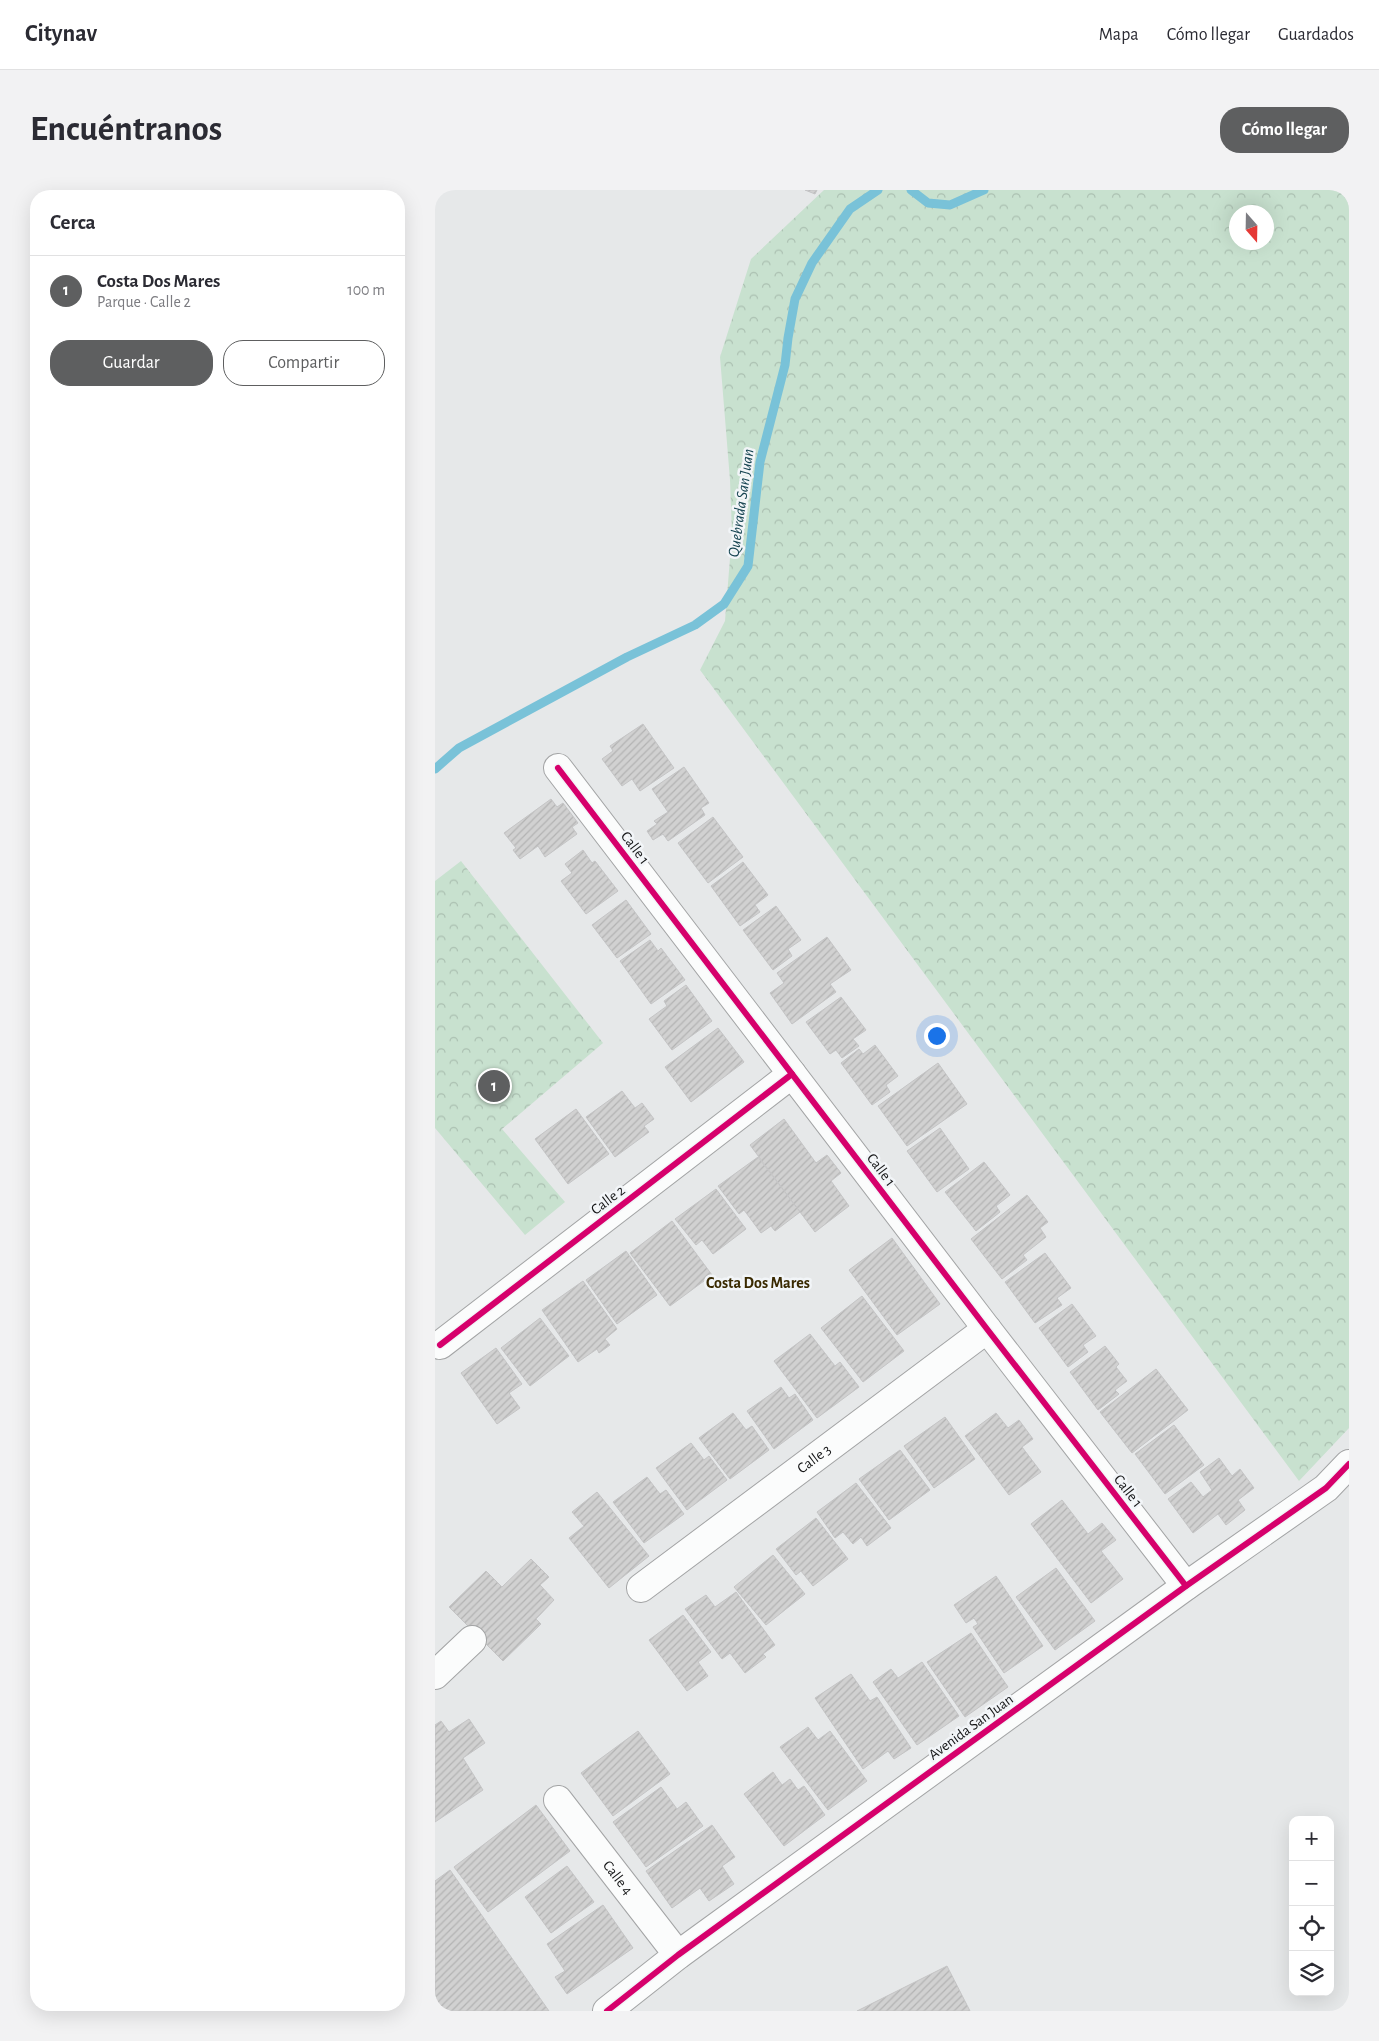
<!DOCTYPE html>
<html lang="es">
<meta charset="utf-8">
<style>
:root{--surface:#fff;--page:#f2f2f3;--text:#2b2b33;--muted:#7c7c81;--line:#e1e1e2;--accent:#5e5f60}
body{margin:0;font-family:"Alegreya Sans",sans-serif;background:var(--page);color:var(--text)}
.controls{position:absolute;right:15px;bottom:15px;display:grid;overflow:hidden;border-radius:10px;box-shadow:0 5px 20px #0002}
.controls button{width:45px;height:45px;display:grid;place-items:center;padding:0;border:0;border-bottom:1px solid var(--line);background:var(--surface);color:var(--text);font:25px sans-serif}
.compass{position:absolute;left:794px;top:15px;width:45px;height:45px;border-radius:50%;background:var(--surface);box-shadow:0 5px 20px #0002;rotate:160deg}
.you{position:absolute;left:501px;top:845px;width:18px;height:18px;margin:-12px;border:4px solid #fff;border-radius:50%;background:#1a73e8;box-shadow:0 0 0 8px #1a73e833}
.badge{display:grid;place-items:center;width:32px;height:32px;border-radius:50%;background:var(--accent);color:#fff;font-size:16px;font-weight:700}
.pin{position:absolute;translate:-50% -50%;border:2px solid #fff;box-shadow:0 1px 5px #0006}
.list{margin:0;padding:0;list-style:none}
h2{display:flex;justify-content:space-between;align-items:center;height:65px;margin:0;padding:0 20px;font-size:21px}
h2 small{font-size:16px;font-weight:400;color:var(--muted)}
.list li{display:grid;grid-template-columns:32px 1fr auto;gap:15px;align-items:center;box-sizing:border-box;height:70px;padding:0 20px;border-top:1px solid var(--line)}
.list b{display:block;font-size:19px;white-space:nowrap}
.list p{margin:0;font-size:16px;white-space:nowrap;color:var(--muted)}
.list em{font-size:16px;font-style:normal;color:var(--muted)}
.actions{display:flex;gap:10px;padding:15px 20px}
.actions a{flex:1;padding:11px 0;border:1px solid var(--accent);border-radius:20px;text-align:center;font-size:18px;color:var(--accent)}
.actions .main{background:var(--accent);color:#fff}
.icon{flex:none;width:28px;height:28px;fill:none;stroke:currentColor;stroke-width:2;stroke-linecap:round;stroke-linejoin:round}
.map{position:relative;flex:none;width:914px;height:1821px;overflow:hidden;border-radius:20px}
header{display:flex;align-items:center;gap:30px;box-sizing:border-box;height:70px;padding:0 25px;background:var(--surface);border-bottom:1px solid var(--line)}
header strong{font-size:24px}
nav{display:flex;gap:28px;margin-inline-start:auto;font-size:18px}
.intro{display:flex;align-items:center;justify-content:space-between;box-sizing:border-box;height:120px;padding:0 30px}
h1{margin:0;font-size:35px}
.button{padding:12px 22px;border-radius:20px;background:var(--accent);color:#fff;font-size:18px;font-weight:700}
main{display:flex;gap:30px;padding:0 30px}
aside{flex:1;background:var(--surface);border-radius:20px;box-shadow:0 5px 20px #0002}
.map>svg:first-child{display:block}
.forest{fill:url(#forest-crowns);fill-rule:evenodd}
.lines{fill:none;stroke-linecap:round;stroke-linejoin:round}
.stream{stroke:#79c2d8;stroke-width:9}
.building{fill:url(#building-hatch);stroke:#c4c4c5}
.minor-casing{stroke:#a3a4a5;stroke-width:30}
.minor{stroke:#fbfcfc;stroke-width:28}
.cycleway-casing{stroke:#f2f5f8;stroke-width:9}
.cycleway{stroke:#d6006c;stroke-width:6}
.labels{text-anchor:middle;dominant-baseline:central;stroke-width:5;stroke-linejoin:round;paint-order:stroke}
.street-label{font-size:15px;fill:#141516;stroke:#f2f5f8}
.water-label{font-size:16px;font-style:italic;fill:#174552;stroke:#f2f5f8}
.neighbourhood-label{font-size:16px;font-weight:bold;fill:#392900;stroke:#f2f5f8}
</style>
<header>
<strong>Citynav</strong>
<nav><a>Mapa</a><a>Cómo llegar</a><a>Guardados</a></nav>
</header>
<div class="intro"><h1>Encuéntranos</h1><a class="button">Cómo llegar</a></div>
<main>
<aside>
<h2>Cerca<small></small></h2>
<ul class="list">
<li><span class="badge">1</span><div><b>Costa Dos Mares</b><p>Parque · Calle 2</p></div><em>100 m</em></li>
</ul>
<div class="actions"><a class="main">Guardar</a><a>Compartir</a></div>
</aside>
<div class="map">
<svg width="914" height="1821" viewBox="0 0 914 1821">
<defs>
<pattern id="forest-crowns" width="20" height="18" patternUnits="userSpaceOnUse" patternTransform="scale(1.25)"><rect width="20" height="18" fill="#c8e1cf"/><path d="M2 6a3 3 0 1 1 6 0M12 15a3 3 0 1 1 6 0" fill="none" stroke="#abc0b1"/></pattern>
<pattern id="building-hatch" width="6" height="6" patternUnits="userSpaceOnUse" patternTransform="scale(1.25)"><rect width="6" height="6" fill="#d1d1d1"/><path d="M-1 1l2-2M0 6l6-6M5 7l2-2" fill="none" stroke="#b3b3b3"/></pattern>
</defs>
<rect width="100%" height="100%" fill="#e6e8e9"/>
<g class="forest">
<path d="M389,0H914V1238L864,1291L265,480L290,431L297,343L295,290L285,167L316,69ZM802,22H832V52H802Z"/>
<polygon points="26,671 168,853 67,939 130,1012 90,1045 0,938 0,691"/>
</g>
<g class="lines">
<g class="stream">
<polyline points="476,0 493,13 515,15 549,0"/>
<polyline points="0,579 24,558 192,467 260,435 289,414 313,376 325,272 350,175 353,148 360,109 377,73 415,19 443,0"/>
</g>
</g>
<g class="building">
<polygon points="370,0 382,0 380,4"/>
<polygon points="208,534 239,578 205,601 197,589 187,596 167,569 178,561 175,556"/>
<polygon points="249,577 274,613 266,618 270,625 233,651 228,644 218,650 212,641 222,634 219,631 233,622 217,599"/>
<polygon points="116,609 122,617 128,613 143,633 137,637 142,644 110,667 103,656 85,669 78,660 81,658 69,643"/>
<polygon points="278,627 308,667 273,693 243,653"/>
<polygon points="148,660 157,673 160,671 183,701 151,724 126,691 137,683 130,674"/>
<polygon points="308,672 333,705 320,715 325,722 305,736 276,696"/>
<polygon points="191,710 216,744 182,768 157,735"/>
<polygon points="341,716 366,750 353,759 357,766 338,780 308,740"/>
<polygon points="392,747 416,780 395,794 401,802 357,834 335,803 349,793 342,783"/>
<polygon points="215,750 223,761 226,758 250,790 216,814 185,771"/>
<polygon points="251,795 277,831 237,860 214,829 232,816 229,811"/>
<polygon points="406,807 431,840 418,849 424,856 407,868 401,860 395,864 371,832"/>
<polygon points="283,838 309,872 256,912 230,877"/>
<polygon points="440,855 463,886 451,895 455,902 437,915 406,873 424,859 428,864"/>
<polygon points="503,873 532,914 472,956 443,916"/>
<polygon points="187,901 200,918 207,913 219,929 209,936 214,942 180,967 151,927"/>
<polygon points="141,919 174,964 133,994 100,949"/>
<polygon points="349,929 381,973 392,965 406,983 396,991 414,1016 380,1042 315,955"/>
<polygon points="505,938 534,979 502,1002 472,961"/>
<polygon points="323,967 365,1022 340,1041 336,1036 326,1043 309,1020 304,1024 283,996"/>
<polygon points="549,972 575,1005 561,1016 565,1022 541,1041 510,1002"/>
<polygon points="281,999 311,1039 278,1064 267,1050 261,1055 240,1029"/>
<polygon points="592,1005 613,1032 605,1038 611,1047 588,1065 592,1070 567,1089 536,1049"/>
<polygon points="237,1031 277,1085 235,1116 195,1063"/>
<polygon points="457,1048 505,1114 462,1145 414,1080"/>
<polygon points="191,1061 222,1105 182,1134 151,1090"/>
<polygon points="610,1063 636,1098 622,1108 627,1115 600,1133 570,1092"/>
<polygon points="148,1091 182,1139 170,1149 175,1155 164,1163 162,1159 143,1172 107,1120"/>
<polygon points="427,1106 469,1161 428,1192 386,1138"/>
<polygon points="637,1114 661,1146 648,1155 653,1162 633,1177 604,1138"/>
<polygon points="105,1128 134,1166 95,1196 66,1158"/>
<polygon points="375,1144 400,1176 405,1172 424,1197 382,1228 339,1171"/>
<polygon points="670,1156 684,1174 681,1177 692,1191 680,1200 684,1204 663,1220 635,1182"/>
<polygon points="61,1158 87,1194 74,1203 85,1218 62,1234 26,1183"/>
<polygon points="721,1179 753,1220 697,1263 665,1222"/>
<polygon points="346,1197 354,1208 360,1204 378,1230 339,1259 312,1221"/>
<polygon points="298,1223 311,1240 317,1236 334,1260 295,1289 264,1248"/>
<polygon points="561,1223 573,1238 584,1230 598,1249 587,1257 606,1282 574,1305 530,1246"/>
<polygon points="510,1227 540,1269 499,1298 469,1256"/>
<polygon points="739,1235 769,1275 730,1304 700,1264"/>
<polygon points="256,1253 269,1270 274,1266 292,1290 252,1320 221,1278"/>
<polygon points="465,1260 495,1300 454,1330 424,1289"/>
<polygon points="784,1268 797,1286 805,1279 819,1298 803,1310 810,1320 791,1335 783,1324 758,1343 733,1309 756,1292 768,1307 777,1300 765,1282"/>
<polygon points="212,1287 225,1304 231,1300 249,1324 209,1353 178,1312"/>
<polygon points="421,1293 456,1338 432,1356 426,1347 418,1354 408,1342 400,1348 382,1322"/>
<polygon points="162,1302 214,1366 174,1398 134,1348 149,1336 137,1322"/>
<polygon points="627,1310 653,1344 667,1333 681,1350 666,1361 688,1389 656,1413 596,1334"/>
<polygon points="381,1328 413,1369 378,1396 366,1381 361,1385 341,1359"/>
<polygon points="338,1365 370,1404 331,1435 299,1397"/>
<polygon points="96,1369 114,1387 105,1395 119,1410 101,1429 106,1434 68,1471 14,1417 51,1381 67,1397"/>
<polygon points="621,1378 660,1431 620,1460 581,1407"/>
<polygon points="561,1386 608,1456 569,1483 538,1437 543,1434 539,1428 531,1433 519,1415"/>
<polygon points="301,1402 340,1455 328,1464 331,1467 310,1483 295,1463 287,1469 250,1419 271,1405 280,1417"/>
<polygon points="248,1425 276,1462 263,1472 273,1486 252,1501 214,1450"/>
<polygon points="536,1443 573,1497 530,1527 492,1472"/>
<polygon points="487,1472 524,1526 482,1555 438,1492 456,1479 463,1488"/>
<polygon points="416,1484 435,1511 442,1507 476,1558 459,1569 453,1561 428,1579 380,1508"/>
<polygon points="34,1529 50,1553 28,1568 48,1600 0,1632 0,1535 6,1531 14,1542"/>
<polygon points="373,1537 383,1550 395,1541 432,1591 393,1620 345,1557"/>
<polygon points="203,1541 235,1584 178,1626 146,1583"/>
<polygon points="338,1582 347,1595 355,1589 363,1600 369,1596 390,1625 349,1656 309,1604"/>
<polygon points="226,1597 242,1619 251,1612 268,1636 211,1677 178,1632"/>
<polygon points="101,1615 135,1661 53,1722 19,1677"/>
<polygon points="277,1635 300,1667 287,1676 299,1694 274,1711 265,1698 237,1718 211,1681"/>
<polygon points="132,1676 159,1712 116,1743 90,1707"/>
<polygon points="15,1680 114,1821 0,1821 0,1691"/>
<polygon points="168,1715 198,1758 132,1804 120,1787 130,1781 112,1754"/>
<polygon points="512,1776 535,1821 422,1821"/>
</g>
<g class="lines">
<defs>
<g id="minor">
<polyline points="123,578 552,1139 751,1396"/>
<polyline points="5,1155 357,884"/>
<path id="s1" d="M206,1398L552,1139"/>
<polyline points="0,1485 37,1450"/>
<path id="s2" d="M123,1610L243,1765"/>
<polyline points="172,1821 243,1765 751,1396 891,1298 914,1274"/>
</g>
</defs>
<use href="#minor" class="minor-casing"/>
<use href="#minor" class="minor"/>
<defs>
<g id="cycleway">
<polyline points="123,578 552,1139 751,1396"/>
<polyline points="5,1155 357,884"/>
<polyline points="172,1821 243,1765 751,1396 891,1298 914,1274"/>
</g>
</defs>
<use href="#cycleway" class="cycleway-casing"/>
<use href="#cycleway" class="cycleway"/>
</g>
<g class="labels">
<g class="street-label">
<text transform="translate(200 658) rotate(53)">Calle 1</text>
<text transform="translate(446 980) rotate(53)">Calle 1</text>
<text transform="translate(173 1010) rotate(-37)">Calle 2</text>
<text stroke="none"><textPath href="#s1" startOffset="216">Calle 3</textPath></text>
<text transform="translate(693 1301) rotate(52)">Calle 1</text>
<text transform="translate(536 1537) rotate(-36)">Avenida San Juan</text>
<text stroke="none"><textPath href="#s2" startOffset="98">Calle 4</textPath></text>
</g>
<g class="water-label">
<text transform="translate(306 313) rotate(-82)">Quebrada San Juan</text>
</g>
<g class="neighbourhood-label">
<text x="323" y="1093">Costa Dos Mares</text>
</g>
</g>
</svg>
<div class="controls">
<button>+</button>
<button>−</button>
<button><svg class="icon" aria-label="locate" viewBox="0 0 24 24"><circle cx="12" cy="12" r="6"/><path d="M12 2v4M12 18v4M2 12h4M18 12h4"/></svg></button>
<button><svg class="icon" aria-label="layers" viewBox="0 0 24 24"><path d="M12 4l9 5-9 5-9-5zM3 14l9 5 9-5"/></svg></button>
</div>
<svg class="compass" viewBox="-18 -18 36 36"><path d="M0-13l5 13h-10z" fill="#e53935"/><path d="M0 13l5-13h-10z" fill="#7c7c81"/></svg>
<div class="you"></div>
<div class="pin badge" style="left:59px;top:896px">1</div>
</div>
</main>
